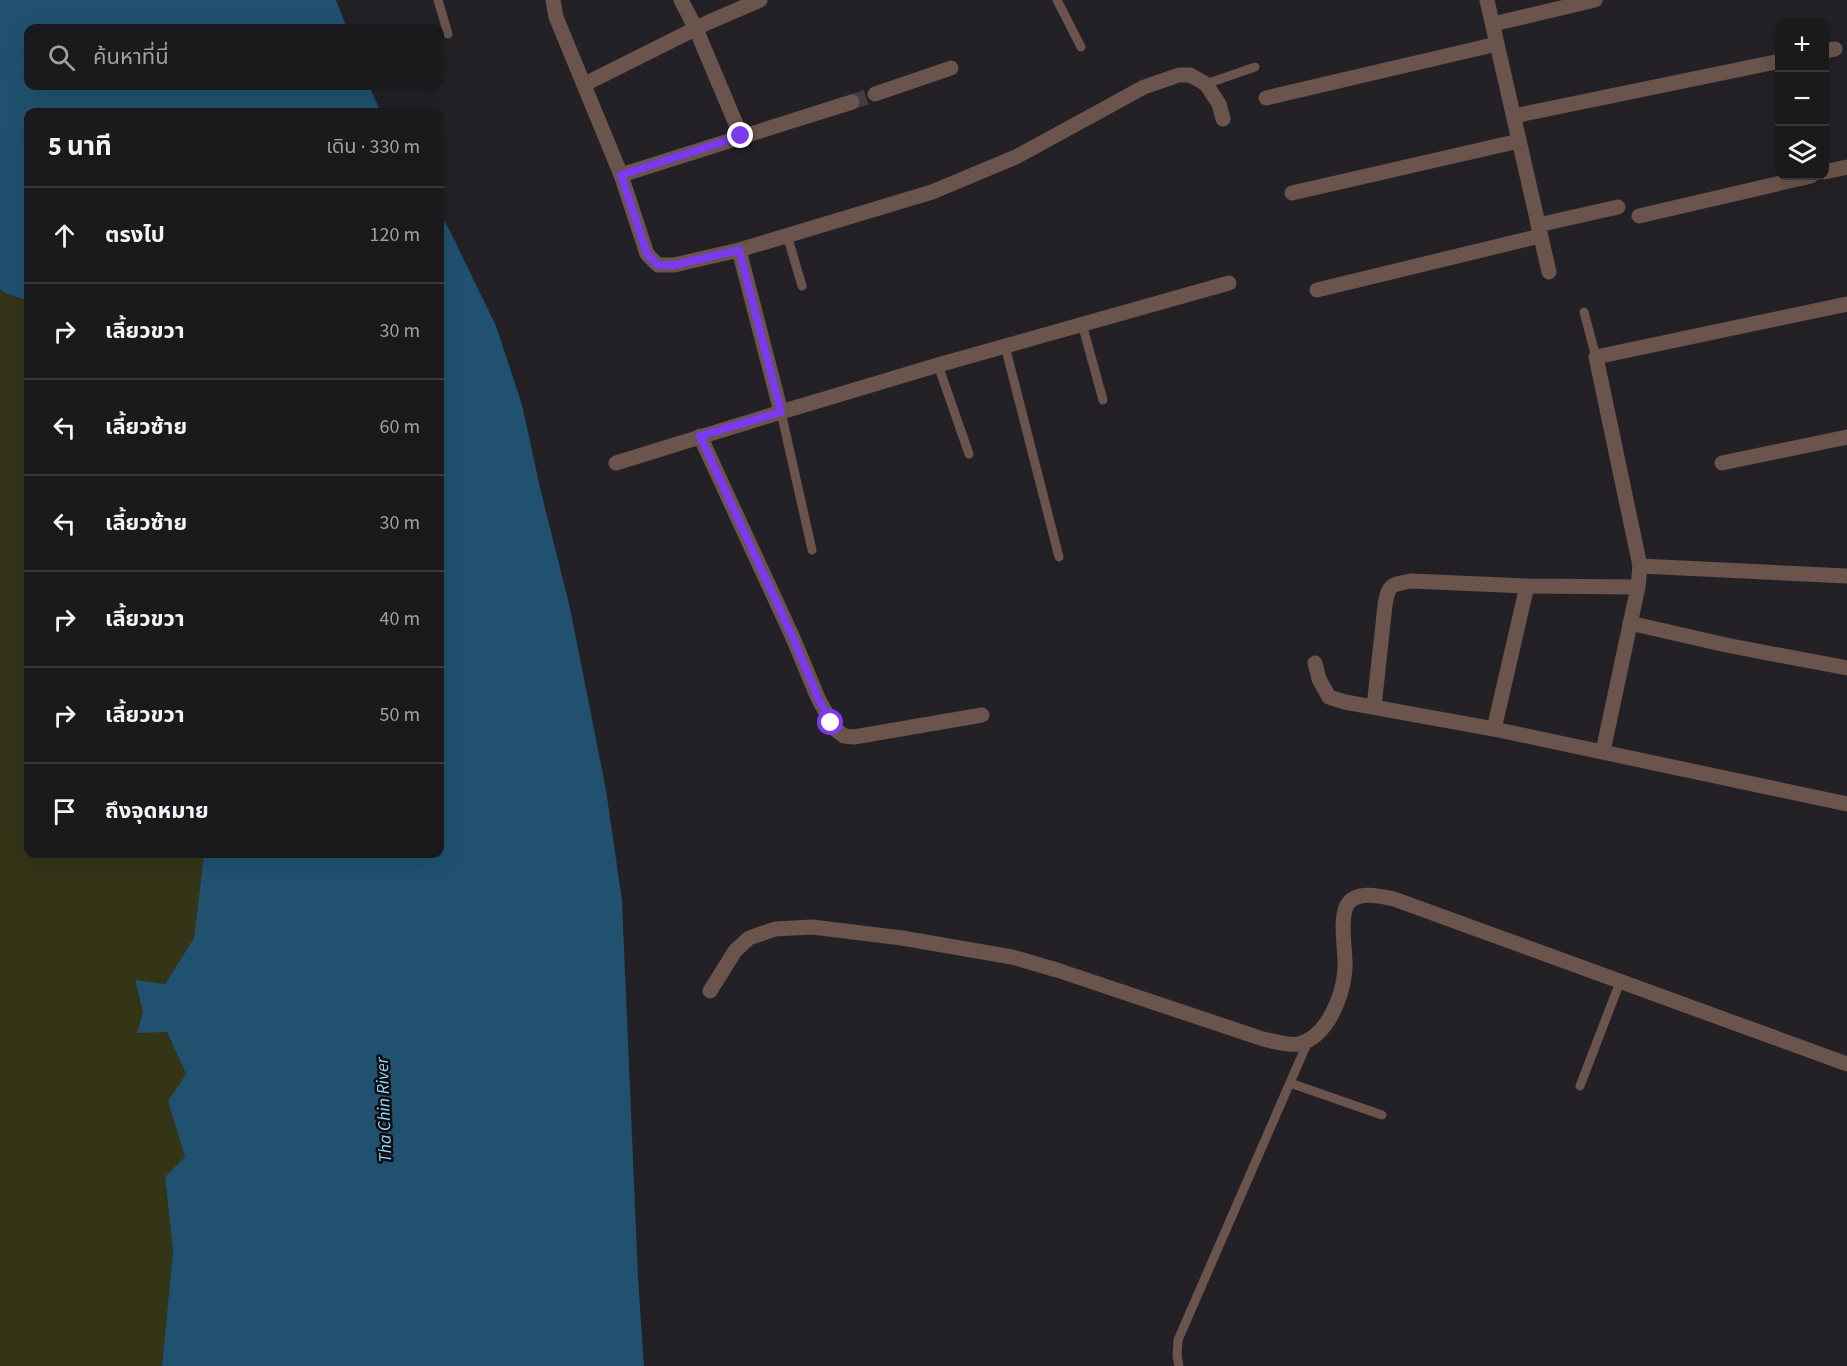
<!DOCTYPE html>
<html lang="th">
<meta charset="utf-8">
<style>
:root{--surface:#1a191c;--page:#272629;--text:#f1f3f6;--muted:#9fa0a3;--line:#38383b}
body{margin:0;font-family:"Source Sans 3","Noto Sans Thai",sans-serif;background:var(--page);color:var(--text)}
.controls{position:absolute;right:18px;top:18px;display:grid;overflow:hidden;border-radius:12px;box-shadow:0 6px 24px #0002}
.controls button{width:54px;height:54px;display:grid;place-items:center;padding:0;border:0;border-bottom:2px solid var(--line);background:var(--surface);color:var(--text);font:30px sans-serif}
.stop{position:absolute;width:18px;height:18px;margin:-14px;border:4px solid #7c3aed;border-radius:50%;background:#fff}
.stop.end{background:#7c3aed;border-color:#fff;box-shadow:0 2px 6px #0008}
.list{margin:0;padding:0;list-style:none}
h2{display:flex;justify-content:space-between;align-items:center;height:78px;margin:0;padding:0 24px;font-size:26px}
h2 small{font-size:20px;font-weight:400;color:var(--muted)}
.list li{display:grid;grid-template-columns:39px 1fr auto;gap:18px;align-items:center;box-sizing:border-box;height:96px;padding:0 24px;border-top:2px solid var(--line)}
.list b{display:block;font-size:22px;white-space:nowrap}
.list em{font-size:20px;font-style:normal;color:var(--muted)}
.icon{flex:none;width:33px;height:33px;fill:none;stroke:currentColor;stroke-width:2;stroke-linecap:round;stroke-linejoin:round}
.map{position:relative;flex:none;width:1847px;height:1366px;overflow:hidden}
.search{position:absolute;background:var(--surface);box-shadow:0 6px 24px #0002;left:24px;top:24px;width:420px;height:66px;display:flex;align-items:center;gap:15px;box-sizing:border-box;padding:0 21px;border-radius:12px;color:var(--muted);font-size:22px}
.panel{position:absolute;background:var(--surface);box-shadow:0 6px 24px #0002;left:24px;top:108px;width:420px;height:750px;border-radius:12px}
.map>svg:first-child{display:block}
.green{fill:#343517}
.water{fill:#205270}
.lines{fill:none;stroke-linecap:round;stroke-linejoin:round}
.minor-tunnel{stroke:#403e42;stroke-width:15;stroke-dasharray:15 8;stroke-linecap:butt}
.service{stroke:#6a544b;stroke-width:9}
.minor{stroke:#6a544b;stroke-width:15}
.route{stroke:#7c3aed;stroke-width:8}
.labels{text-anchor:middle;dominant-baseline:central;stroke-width:5;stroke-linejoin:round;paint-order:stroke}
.water-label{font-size:18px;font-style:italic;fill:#97d3fa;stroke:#0c0b0d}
</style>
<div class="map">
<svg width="1847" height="1366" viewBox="0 0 1847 1366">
<rect width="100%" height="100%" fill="#232126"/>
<polygon class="green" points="0,289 5,293 28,301 28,854 204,854 194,938 165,984 135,981 143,1013 167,1032 186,1074 169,1101 185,1157 165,1178 173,1251 162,1366 0,1366"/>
<g class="water">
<polygon points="0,0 336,0 347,28 28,28 28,86 369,86 381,112 28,112 28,301 5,293 0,289"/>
<polygon points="440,213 451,233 496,326 522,405 541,492 570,608 606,790 622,901 638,1278 644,1366 162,1366 173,1251 165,1177 185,1157 168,1101 186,1074 167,1032 137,1033 143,1013 135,980 165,984 194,938 204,854 440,854"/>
</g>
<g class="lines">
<polyline class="minor-tunnel" points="852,102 875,94"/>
<g class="service">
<polyline points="438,0 448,34"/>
<polyline points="1057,0 1081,47"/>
<polyline points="1206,84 1255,67"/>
<polyline points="787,235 802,286"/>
<polyline points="1584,312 1596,357"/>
<polyline points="1082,324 1103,400"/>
<polyline points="1005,346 1059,557"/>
<polyline points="938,365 969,454"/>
<polyline points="781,412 812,550"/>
<polyline points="1290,1083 1382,1115"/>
<polyline points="1580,1086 1620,982"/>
<polyline points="1179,1366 1177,1356 1178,1340 1309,1039"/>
</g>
<g class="minor">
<polyline points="553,0 556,17 621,175 647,254 658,265 674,265 739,250 932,192 1016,157 1144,87 1179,75 1190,75 1206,84 1219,104 1223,119"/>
<polyline points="681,0 696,29 741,136"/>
<polyline points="1487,0 1549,272"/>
<polyline points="1493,24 1595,0"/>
<polyline points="1824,51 1835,49"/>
<polyline points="585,84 709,22 760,0"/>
<polyline points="875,94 951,68"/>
<polyline points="1266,98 1497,44"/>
<polyline points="1514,116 1780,61"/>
<polyline points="1824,172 1847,167"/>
<polyline points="621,175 852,102"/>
<polyline points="1292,193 1519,141"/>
<polyline points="1639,216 1811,176"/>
<polyline points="1538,225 1618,207"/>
<polyline points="739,250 781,412 938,365 1229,283"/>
<polyline points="1317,290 1540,236"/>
<polyline points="700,436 793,638 818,698 835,729 844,736 854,737 982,715"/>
<polyline points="616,463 781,412"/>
<polyline points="1722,463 1847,437"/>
<polyline points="1640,566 1847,576"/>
<polyline points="1630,623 1726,645 1847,668"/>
<polyline points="1315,663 1319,679 1329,697 1345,702 1494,729 1847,804"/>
<path d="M1374,707L1385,605C1389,584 1390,585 1411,581L1527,586L1638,587"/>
<polyline points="1494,729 1527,586"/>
<polyline points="1603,751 1638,587 1640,566 1596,357 1847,304"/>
<path d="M710,991L735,951L749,938L775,929L812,927L902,938L1012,957L1057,970L1263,1039C1274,1041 1287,1046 1299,1044C1328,1036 1343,996 1345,969C1346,952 1339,920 1347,905C1356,890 1380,896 1394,899L1847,1064"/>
</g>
</g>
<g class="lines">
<polyline class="route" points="741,136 621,175 647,254 658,265 674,265 739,250 781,412 700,436 793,638 818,698 831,723"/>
</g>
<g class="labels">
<g class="water-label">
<text transform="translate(384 1110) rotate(-92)">Tha Chin River</text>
</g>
</g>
</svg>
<div class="controls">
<button>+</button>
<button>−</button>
<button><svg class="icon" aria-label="layers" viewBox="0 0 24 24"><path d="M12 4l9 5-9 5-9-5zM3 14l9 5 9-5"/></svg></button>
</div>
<div class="stop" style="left:831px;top:723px"></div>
<div class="stop end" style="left:741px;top:136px"></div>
<div class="search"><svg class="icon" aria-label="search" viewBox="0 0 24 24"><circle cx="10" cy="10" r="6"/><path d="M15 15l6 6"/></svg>ค้นหาที่นี่</div>
<section class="panel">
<h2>5 นาที<small>เดิน · 330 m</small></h2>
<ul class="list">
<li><svg class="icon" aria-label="ahead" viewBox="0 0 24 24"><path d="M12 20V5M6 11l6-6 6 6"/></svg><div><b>ตรงไป</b></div><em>120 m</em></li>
<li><svg class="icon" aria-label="right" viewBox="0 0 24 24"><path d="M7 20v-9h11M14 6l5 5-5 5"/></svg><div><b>เลี้ยวขวา</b></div><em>30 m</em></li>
<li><svg class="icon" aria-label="left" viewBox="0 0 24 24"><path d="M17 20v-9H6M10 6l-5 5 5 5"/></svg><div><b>เลี้ยวซ้าย</b></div><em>60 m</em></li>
<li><svg class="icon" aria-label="left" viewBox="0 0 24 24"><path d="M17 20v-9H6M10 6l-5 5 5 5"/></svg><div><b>เลี้ยวซ้าย</b></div><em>30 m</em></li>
<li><svg class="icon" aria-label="right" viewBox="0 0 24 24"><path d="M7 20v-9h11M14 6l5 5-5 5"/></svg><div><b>เลี้ยวขวา</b></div><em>40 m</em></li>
<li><svg class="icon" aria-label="right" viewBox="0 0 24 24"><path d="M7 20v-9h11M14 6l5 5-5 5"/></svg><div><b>เลี้ยวขวา</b></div><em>50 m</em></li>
<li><svg class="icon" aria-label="arrive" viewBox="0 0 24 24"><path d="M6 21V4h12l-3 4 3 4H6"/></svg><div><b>ถึงจุดหมาย</b></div></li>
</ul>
</section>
</div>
